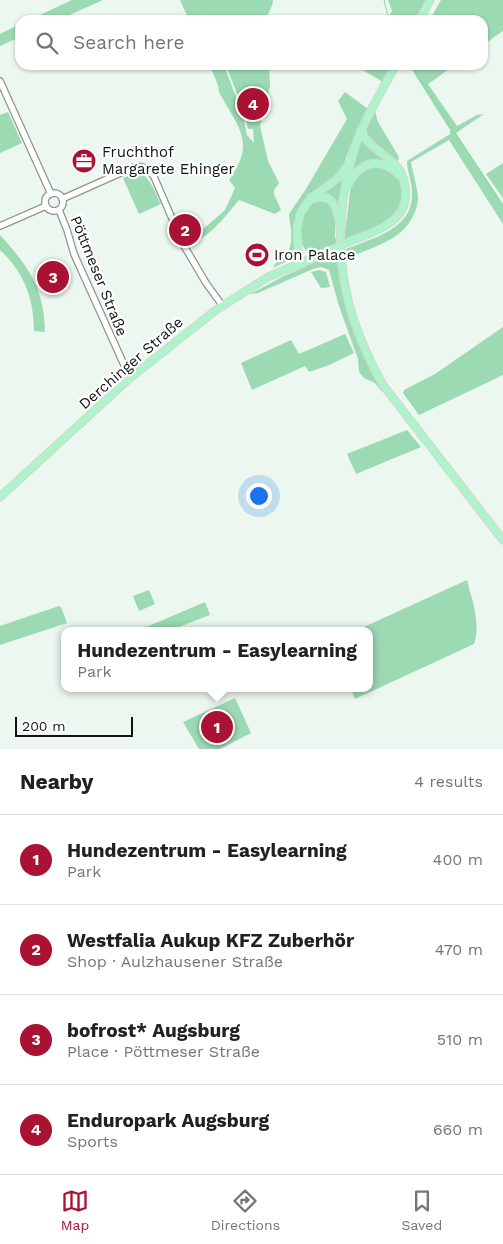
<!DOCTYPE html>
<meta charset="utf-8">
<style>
:root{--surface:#fff;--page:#f6f6f6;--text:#202124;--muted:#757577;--line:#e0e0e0;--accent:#a91233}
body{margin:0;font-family:"Work Sans",sans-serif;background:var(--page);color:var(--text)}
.scale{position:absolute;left:15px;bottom:12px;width:118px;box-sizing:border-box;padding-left:5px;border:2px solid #111512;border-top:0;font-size:14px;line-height:18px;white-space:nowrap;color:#111512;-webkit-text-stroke:4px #fff;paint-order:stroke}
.you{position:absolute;left:258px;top:495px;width:18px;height:18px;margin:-12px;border:4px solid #fff;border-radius:50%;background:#1a73e8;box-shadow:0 0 0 8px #1a73e833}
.badge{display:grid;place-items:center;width:32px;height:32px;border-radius:50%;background:var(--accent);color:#fff;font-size:16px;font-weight:700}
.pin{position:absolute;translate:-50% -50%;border:2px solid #fff;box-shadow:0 1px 5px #0006}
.popup{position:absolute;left:61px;top:627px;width:312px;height:65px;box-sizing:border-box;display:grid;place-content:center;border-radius:10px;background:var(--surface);filter:drop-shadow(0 1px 4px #0005);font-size:16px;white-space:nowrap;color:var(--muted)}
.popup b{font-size:19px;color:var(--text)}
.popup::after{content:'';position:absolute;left:50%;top:100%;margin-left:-10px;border:10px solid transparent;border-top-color:var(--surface)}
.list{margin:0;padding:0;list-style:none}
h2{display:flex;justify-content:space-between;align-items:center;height:65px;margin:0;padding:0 20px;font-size:21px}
h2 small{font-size:16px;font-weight:400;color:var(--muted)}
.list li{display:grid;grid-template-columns:32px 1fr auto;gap:15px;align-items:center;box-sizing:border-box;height:90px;padding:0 20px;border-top:1px solid var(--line)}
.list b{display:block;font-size:19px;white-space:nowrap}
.list p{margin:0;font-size:16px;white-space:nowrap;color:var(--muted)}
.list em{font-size:16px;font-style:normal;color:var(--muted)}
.icon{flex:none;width:28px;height:28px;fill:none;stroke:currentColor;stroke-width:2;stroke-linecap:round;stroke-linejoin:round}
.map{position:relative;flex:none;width:503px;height:749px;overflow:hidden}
.search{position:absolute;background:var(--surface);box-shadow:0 1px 4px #0004;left:15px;right:15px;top:15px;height:55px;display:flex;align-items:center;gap:12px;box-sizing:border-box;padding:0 18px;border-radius:15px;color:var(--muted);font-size:19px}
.sheet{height:425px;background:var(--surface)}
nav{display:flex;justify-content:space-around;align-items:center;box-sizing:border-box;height:70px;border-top:1px solid var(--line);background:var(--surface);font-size:14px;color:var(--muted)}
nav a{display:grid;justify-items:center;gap:2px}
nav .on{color:var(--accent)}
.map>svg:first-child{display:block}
.green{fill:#9cdab3}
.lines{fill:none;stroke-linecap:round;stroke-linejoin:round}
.stream{stroke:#84dda8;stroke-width:1}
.minor-casing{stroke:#8b968e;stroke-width:8}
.major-casing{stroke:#d4d5d4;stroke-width:9}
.minor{stroke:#fff;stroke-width:5.5}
.major{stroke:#aff3cb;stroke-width:7}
.major-bridge-casing{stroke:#d4d5d4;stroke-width:9;stroke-linecap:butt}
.major-bridge{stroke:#aff3cb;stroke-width:7}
.labels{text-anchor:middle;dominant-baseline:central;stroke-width:4.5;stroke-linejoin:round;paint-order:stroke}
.poi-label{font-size:15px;fill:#111512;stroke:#fff;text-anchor:start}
.street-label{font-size:15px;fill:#111512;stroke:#fff}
</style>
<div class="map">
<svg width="503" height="749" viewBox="0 0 503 749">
<rect width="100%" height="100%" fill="#ebf7ef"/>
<g class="green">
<polygon points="72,0 103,0 58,20 29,20"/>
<path d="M180,0H273C273,8 267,12 267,20H209L206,12L208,20H189Z"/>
<polygon points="388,0 426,0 415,20 386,20 392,11"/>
<polygon points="441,0 503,0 503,31 483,45 483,20 426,20 432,16"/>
<polygon points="20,24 20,37 0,46 0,34"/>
<path d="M209,65H224L243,116L247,135L254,143L253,129H248L244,112L226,65H269L270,87L260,126L268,161L279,183L274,190V194L281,210L275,214L239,200C227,214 205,244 186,244L225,210L235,188L229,180C256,142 239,129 220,94C218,90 219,87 217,83C215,77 212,71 209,65Z"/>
<polygon points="364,65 392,65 383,82 361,69"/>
<path d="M409,65H455L428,84L457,126L477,115L484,114L456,133L503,204V224L449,140L411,162C413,174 417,186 418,197C418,205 415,213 411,220C396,244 369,247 345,260L344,250C372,238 414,230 412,192C412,181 407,172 407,161L450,134V130Z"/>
<path d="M345,92L368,109L355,134L341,172L305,199L298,209L294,224V258L273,268C275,260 287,255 290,247C293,238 290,224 289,214L291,211L306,189L347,119L338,101Z"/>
<path d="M375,111L378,122L399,157L398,161C391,159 368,142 367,135C365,127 372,117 375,111Z"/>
<polygon points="8,112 22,143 0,153 0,115"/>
<polygon points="362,137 391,163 361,164 351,172"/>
<polygon points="503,163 503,198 486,174"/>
<path d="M371,167C402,165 412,196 392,217C382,230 359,235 344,241L351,184L361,171Z"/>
<path d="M136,172C150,174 155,193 161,204L139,214L123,178Z"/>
<polygon points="344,174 338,205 333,198 318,195"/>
<path d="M327,200L336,213L335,236L337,244L313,252H308C293,239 300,212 314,201Z"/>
<path d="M0,235C29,267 44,288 45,332L34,331C34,299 24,272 0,250Z"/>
<path d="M337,252C342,302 356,348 384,390L382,392L375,383L364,378L359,372L358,359L339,306L329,270L321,267L313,269L258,293L250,294L282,277Z"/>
<polygon points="319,270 326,272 330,287 321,288 311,272"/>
<polygon points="503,327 503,375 419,415 403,393 404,390 435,374"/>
<polygon points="345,334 354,353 329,365 309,372 305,366 252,390 241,363 291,340 299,354"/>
<polygon points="407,430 421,447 356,474 347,454"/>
<path d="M467,580C472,600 481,623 474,644L355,699L351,688H370V631H355Z"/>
<polygon points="149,590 155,604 139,611 133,596"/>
<polygon points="205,602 210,615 168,631 145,631 144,628"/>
<polygon points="59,606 61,607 67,623 0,645 0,626"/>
<polygon points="235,698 251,733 220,749 199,749 183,722"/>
</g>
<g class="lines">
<g class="stream">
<polyline points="384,0 389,20"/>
<polyline points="411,65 503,207"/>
</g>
<defs>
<g id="minor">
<polyline points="0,81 51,194"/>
<circle cx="54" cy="202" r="9"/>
<path d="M62,199L134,167C145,165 150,169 155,179L183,244L206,283L222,305"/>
<polyline points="59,210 67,230 74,254 130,378"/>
<polyline points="0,226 46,206"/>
</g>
<g id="major">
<polyline points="420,20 430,0"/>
<path d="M396,65C384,86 372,107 362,129C352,151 347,175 343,199C334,268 349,324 383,385L503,540"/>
<path d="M348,185C359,162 380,155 399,175"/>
<path d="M313,199C331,193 335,204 339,219"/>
<path d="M353,240C377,231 411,220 405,187C404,180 402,171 396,166C385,153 367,147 361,130"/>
<polyline points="299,263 297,229 300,214 311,198 338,178 348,165"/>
<polyline points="0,497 130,378 216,310 268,277 329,251"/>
</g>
</defs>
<use href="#minor" class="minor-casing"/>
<use href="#major" class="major-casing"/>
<use href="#minor" class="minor"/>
<use href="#major" class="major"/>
<defs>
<polyline id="major-bridge" points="329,251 353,240"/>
</defs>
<use href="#major-bridge" class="major-bridge-casing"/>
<use href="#major-bridge" class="major-bridge"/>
</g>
<defs>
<symbol id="office-disc" viewBox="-11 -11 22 22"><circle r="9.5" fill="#a91233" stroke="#fff"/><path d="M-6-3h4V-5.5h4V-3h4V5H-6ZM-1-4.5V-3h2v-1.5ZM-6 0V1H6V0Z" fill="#fff"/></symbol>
<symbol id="stadium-disc" viewBox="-11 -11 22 22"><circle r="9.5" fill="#a91233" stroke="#fff"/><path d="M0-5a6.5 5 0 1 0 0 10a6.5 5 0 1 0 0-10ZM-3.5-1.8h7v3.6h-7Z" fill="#fff"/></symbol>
</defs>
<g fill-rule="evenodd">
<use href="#office-disc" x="70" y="147" width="28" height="28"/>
<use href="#stadium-disc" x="243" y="241" width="28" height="28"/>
</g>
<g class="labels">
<g class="poi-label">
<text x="102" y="152">Fruchthof<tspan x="102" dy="17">Margarete Ehinger</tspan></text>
<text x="274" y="255">Iron Palace</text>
</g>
<g class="street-label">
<text transform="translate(99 276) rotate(68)">Pöttmeser Straße</text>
<text transform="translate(131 363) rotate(-41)">Derchinger Straße</text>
</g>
</g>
</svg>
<div class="scale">200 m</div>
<div class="you"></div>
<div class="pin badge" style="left:217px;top:727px">1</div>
<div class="popup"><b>Hundezentrum - Easylearning</b>Park</div>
<div class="pin badge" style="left:185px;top:230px">2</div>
<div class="pin badge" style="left:53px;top:277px">3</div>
<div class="pin badge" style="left:253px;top:104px">4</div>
<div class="search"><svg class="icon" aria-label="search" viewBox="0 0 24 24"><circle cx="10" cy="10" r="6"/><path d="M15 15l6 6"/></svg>Search here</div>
</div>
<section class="sheet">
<h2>Nearby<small>4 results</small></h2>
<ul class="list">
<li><span class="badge">1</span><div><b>Hundezentrum - Easylearning</b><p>Park</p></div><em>400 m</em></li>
<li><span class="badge">2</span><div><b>Westfalia Aukup KFZ Zuberhör</b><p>Shop · Aulzhausener Straße</p></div><em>470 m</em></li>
<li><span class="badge">3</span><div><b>bofrost* Augsburg</b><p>Place · Pöttmeser Straße</p></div><em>510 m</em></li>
<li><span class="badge">4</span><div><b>Enduropark Augsburg</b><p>Sports</p></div><em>660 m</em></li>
</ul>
</section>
<nav>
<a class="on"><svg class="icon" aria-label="map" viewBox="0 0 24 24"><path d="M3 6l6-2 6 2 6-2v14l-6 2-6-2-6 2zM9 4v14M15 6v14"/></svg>Map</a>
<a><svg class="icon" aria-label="directions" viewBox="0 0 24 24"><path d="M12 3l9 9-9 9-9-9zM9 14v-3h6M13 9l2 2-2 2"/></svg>Directions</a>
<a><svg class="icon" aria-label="saved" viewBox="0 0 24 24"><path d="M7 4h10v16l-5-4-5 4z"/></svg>Saved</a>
</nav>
